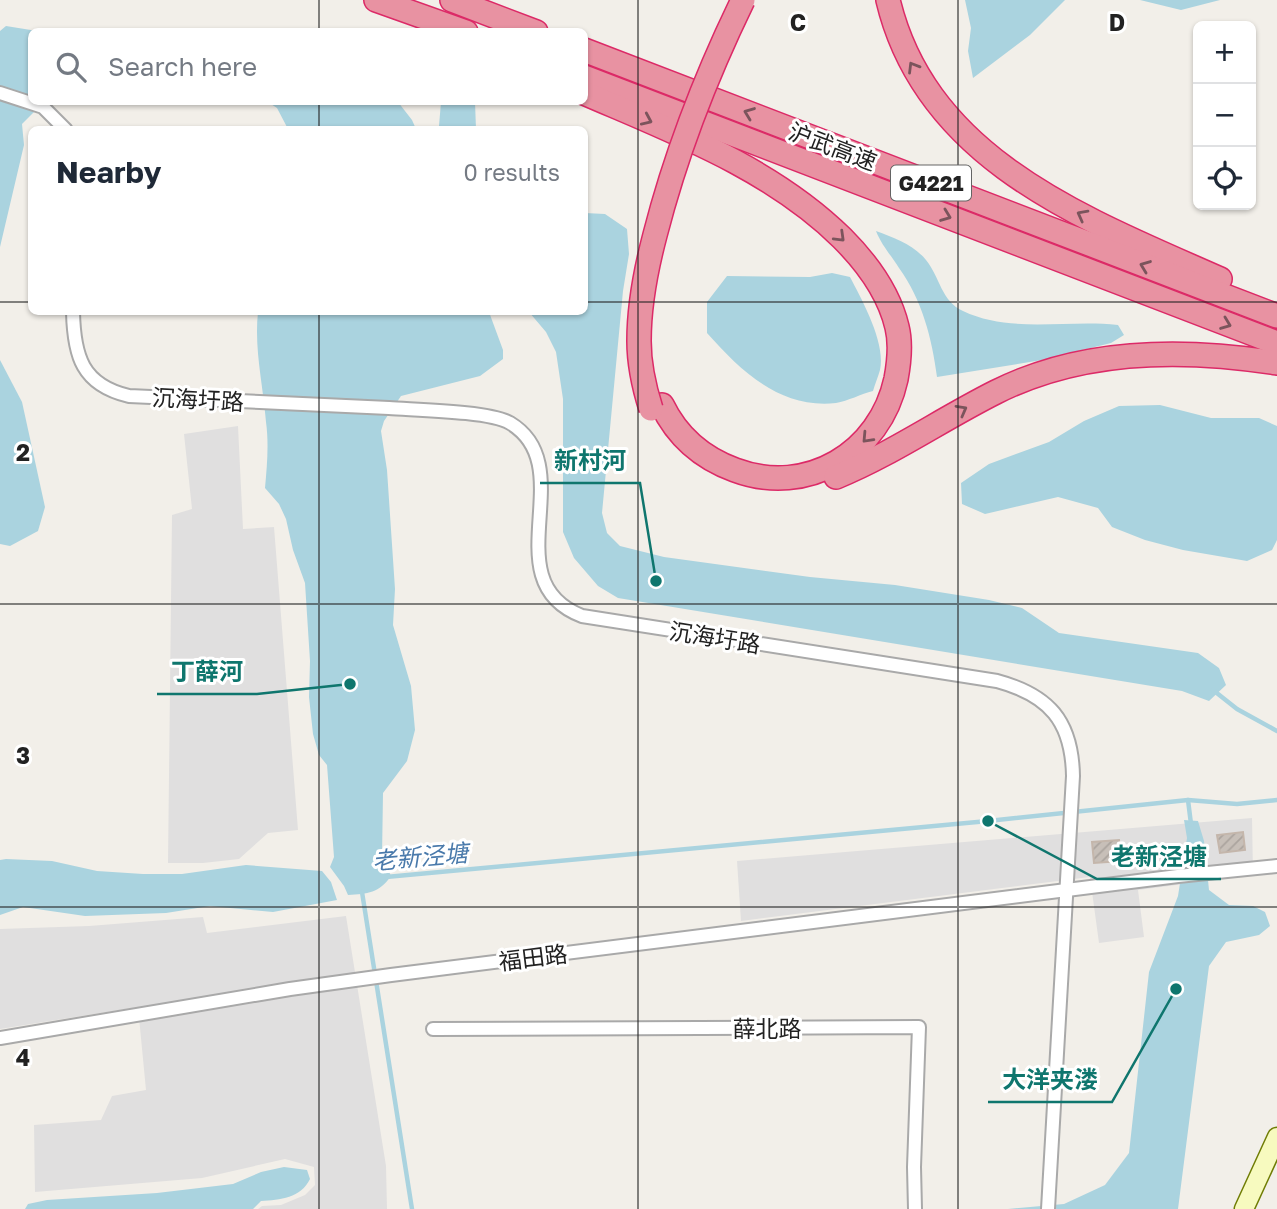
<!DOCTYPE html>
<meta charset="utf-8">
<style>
:root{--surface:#fff;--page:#f6f6f7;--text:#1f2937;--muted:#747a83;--line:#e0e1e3}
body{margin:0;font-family:"Golos Text","Noto Sans SC",sans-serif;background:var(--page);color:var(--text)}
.controls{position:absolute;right:21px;top:21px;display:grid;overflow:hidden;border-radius:10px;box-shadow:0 2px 5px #0004}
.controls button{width:63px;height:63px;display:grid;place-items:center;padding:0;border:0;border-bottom:2px solid var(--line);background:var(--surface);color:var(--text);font:35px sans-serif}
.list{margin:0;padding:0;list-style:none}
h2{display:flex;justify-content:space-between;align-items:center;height:91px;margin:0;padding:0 28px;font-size:30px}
h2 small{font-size:23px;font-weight:400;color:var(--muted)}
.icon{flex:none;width:38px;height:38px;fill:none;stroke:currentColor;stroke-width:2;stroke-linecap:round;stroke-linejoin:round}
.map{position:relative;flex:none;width:1277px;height:1209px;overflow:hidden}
.search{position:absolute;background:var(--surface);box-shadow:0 2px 5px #0004;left:28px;top:28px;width:560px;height:77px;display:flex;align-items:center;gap:18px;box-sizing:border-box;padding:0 24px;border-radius:10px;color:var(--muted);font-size:26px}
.panel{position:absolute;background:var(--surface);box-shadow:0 2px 5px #0004;left:28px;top:126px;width:560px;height:189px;border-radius:10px}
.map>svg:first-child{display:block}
.residential{fill:#e0dfdf}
.water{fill:#aad3df}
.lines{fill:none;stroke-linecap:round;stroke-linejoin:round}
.stream{stroke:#aad3df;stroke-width:4.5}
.building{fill:url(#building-hatch);stroke:#c4b6ab;stroke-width:2}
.minor-casing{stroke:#a9a9a9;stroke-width:16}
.secondary-casing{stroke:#707d05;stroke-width:21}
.motorway-casing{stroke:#dc2a67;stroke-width:26}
.minor{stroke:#fff;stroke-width:12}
.secondary{stroke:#f7fabf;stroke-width:18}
.motorway{stroke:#e892a2;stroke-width:23}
.motorway-bridge-casing{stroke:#dc2a67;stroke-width:26;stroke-linecap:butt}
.motorway-bridge{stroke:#e892a2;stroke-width:23}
.oneway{stroke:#7b545c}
.grid{fill:none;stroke:#222;stroke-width:2;stroke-opacity:0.55}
.labels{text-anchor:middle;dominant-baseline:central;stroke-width:6;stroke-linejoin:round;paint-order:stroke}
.shield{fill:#fff;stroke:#646464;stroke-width:2}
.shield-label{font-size:21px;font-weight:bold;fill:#222}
.street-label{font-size:23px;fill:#222;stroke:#fff}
.water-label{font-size:24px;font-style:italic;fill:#4a7aab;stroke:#fff}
.grid-label{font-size:23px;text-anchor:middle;font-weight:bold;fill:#222;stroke:#fff;stroke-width:6;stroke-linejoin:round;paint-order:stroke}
.leader{fill:none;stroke:#0f766e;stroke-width:2.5}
.callout-dot{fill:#0f766e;stroke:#fff;stroke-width:2.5}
.callout-label{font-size:24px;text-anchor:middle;font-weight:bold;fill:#0f766e;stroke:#fff;stroke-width:6;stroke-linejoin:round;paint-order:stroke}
</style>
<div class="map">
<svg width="1277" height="1209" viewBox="0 0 1277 1209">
<defs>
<pattern id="building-hatch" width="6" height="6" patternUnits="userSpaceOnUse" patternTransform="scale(1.75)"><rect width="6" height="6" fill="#c7bfb8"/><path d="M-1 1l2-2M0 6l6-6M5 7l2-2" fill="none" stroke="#aba49e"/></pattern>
</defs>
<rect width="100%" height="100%" fill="#f2efe9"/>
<g class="residential">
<polygon points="238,426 243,529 274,527 298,830 268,833 239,859 203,863 168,863 172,515 192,509 184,434"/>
<polygon points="1252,818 1253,875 1138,890 1144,937 1099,943 1090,877 741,921 737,861"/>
<polygon points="346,916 386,1166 387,1209 258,1209 262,1206 281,1205 305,1195 315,1185 314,1167 285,1159 202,1178 35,1192 34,1125 101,1120 112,1096 146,1090 138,1007 0,1029 0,929 89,926 203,917 207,933"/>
</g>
<g class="water">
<polygon points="965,0 1065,0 1030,35 973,78 968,51 971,28"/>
<polygon points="1140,0 1220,0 1181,10"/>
<polygon points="6,26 37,31 32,32 32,102 44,102 22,124 24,145 0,247 0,31"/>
<polygon points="268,102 398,102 412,120 416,129 288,129 277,108"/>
<polygon points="441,102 475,102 476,129 442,129 439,126"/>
<polygon points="585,213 605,214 627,229 629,254 623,291 602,513 607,533 620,546 664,557 810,577 895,585 989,600 1022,608 1059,633 1198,653 1219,668 1226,685 1209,701 1182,691 618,598 598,586 574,558 563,532 563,399 556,352 546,332 529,312 584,312"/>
<path d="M876,231C894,238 913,244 926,260C940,277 941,301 963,311C1011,334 1068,319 1118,325L1124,335L1111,343L1042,360L937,377C932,338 922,300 899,268C891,255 882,246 876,231Z"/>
<path d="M832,273L850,277C862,300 886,343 880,370C878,377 875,384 873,391C861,394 848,401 836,403C780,409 742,372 707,333V302L727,276L810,277Z"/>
<path d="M258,312H489L503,350V359L480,376L401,396L384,421L381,431L387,470L395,589L393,625L411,686L415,730L407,761L383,793L382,857L391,876C379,893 368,894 348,895L344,886L330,867L334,857L327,765L319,755L313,734L309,697L310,661L305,583L293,550L286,519L279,504L265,488C267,466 269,444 266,422C263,384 254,349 258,312Z"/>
<polygon points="0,360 22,402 45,507 38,531 10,546 0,544"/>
<polygon points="1160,405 1211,418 1259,418 1277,426 1277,540 1272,550 1247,561 1183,550 1145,540 1112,527 1098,508 1058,497 985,514 962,504 961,483 989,464 1049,442 1084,421 1119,406"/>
<polygon points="1184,820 1198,821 1204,841 1209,890 1229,905 1253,906 1265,912 1270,926 1259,935 1226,942 1209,966 1178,1209 1008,1209 1064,1204 1105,1185 1129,1153 1149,972 1178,896 1187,838"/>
<polygon points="6,859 52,861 97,871 143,874 182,874 246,865 322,871 331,882 337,900 273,912 210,906 166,913 85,916 23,907 0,915 0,860"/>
<path d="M284,1167L307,1170L310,1179C301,1198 280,1200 261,1201L253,1209H25L28,1204L47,1200L157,1193L233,1184L261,1172Z"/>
</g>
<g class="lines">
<g class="stream">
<polyline points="1213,690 1237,709 1277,731"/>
<polyline points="1188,800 1191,824"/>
<polyline points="386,877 988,821 1188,800 1237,804 1277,800"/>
<polyline points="362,892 412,1209"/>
</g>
</g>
<g class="building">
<polygon points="1243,832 1245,850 1220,853 1217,835"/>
<polygon points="1119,840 1121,861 1094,863 1092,842"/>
</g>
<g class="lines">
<defs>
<g id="minor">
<polyline points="0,93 43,107 66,130"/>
<path d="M73,312C74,356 82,385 129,396C216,400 303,404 389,408C415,410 490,411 510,423C583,467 491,581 582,616L997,681C1049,695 1072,721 1073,776L1048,1209"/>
<polyline points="433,1029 919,1027 914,1167 915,1209"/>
<polyline points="0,1038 290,989 391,975 1178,876 1277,866"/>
</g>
<polyline id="secondary" points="1244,1209 1277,1137"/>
<g id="motorway">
<polyline points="376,0 466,32"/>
<polyline points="452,0 536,32"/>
<path d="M888,0C926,160 1085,219 1220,279"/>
<polyline points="584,50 1277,316"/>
<polyline points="584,77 1277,343"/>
<path d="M584,93C674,132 771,168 842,238C866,262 889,293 897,327C901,343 899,363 896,379C880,453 807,497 735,470C702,458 677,436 662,405"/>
<path d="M836,477C892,454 942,419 996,392C1083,348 1183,348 1277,363"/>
</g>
</defs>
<use href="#minor" class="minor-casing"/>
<use href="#secondary" class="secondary-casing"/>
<use href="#motorway" class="motorway-casing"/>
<use href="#minor" class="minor"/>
<use href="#secondary" class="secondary"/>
<use href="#motorway" class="motorway"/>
<defs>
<path id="motorway-bridge" d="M651,409C644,387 639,365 639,341C639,306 646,269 655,235C676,153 706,76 743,0"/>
</defs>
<use href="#motorway-bridge" class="motorway-bridge-casing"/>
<use href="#motorway-bridge" class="motorway-bridge"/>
</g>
<defs><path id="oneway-chevron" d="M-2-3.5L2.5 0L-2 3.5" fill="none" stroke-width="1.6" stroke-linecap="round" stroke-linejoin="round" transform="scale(1.75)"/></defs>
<g class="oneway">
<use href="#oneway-chevron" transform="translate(913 67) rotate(-121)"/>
<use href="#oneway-chevron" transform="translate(749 113) rotate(-159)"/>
<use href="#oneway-chevron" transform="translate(647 120) rotate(24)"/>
<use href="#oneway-chevron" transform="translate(1082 215) rotate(-152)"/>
<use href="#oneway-chevron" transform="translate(946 216) rotate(21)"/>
<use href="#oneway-chevron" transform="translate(840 237) rotate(44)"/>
<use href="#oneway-chevron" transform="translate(1145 266) rotate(-159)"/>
<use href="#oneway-chevron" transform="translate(1226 324) rotate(21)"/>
<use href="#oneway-chevron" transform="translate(962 410) rotate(-29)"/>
<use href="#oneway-chevron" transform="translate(867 438) rotate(133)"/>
</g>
<path class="grid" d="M319,0V32M638,0V1209M958,0V1209M319,102V130M0,302H32M584,302H1277M319,312V1209M0,604H1277M0,907H1277"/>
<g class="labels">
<rect class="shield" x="891" y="165.5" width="80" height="35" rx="5"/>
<g class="shield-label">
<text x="931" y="183">G4221</text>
</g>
<g class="street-label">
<text transform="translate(833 146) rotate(21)">沪武高速</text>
<text transform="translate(198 399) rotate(3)">沉海圩路</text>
<text transform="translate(715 637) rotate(9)">沉海圩路</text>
<text transform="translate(533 957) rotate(-7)">福田路</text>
<text x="767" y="1028">薛北路</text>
</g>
<g class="water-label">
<text transform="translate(420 856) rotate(-5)">老新泾塘</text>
</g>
</g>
<g class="grid-label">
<text x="798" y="31">C</text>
<text x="1117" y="31">D</text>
<text x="23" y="461">2</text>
<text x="23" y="764">3</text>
<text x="23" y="1066">4</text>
</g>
<path class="leader" d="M656 581L640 483H540M350 684L257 694H157M988 821L1097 879H1221M1176 989L1112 1102H988"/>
<g class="callout-dot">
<circle cx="656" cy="581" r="7"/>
<circle cx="350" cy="684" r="7"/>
<circle cx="988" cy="821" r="7"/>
<circle cx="1176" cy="989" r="7"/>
</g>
<g class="callout-label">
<text x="590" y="469">新村河</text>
<text x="207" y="680">丁薛河</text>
<text x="1159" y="865">老新泾塘</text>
<text x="1050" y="1088">大洋夹溇</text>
</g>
</svg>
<div class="controls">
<button>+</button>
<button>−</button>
<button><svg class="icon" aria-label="locate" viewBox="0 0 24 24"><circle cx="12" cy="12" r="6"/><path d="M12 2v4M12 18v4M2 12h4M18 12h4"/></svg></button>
</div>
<div class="search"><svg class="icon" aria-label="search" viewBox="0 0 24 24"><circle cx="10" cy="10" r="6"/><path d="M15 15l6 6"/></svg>Search here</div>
<section class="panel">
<h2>Nearby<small>0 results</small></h2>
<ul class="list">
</ul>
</section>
</div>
